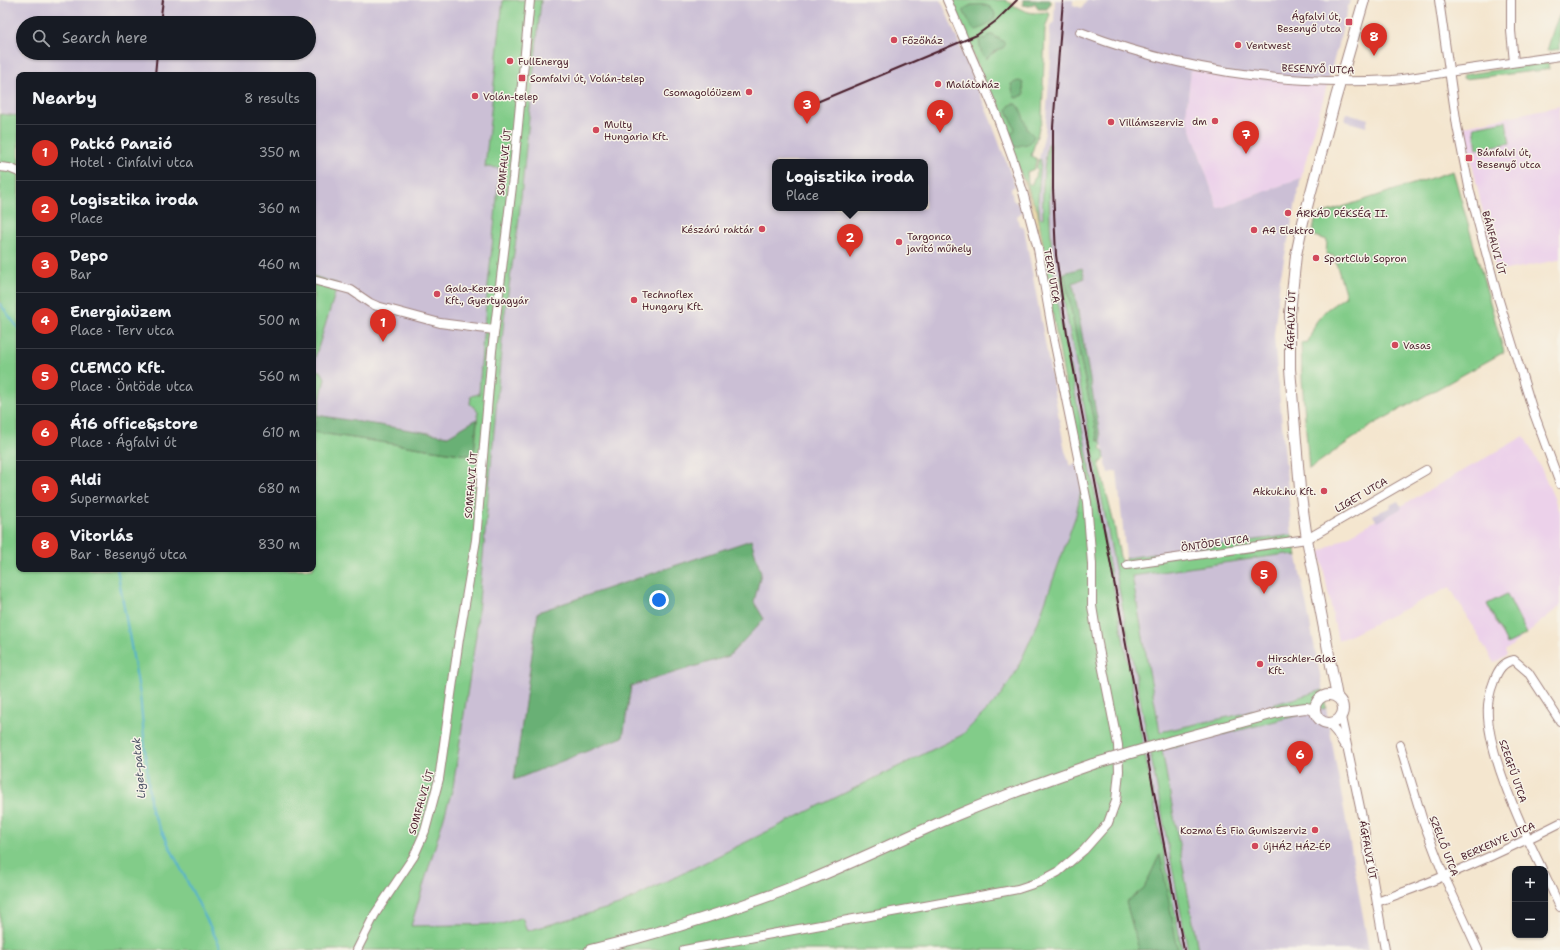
<!DOCTYPE html>
<meta charset="utf-8">
<style>
:root{--surface:#171b24;--page:#242831;--text:#f1f3f6;--muted:#9ea1a6;--line:#363941;--accent:#d93025}
body{margin:0;font-family:"Shantell Sans",sans-serif;background:var(--page);color:var(--text)}
.controls{position:absolute;right:12px;bottom:12px;display:grid;overflow:hidden;border-radius:8px;box-shadow:0 1px 3px #0004}
.controls button{width:36px;height:36px;display:grid;place-items:center;padding:0;border:0;border-bottom:1px solid var(--line);background:var(--surface);color:var(--text);font:20px sans-serif}
.you{position:absolute;left:659px;top:600px;width:14px;height:14px;margin:-10px;border:3px solid #fff;border-radius:50%;background:#1a73e8;box-shadow:0 0 0 6px #1a73e833}
.badge{display:grid;place-items:center;width:26px;height:26px;border-radius:50%;background:var(--accent);color:#fff;font-size:13px;font-weight:700}
.pin{position:absolute;translate:-50% -33px;filter:drop-shadow(0 1px 2px #0008)}
.pin::after{content:'';position:absolute;top:21px;width:14px;height:12px;background:inherit;clip-path:polygon(0 0,100% 0,50% 100%)}
.popup{position:absolute;left:772px;top:159px;width:156px;height:52px;box-sizing:border-box;display:grid;place-content:center;border-radius:8px;background:var(--surface);filter:drop-shadow(0 1px 3px #0005);font-size:13px;white-space:nowrap;color:var(--muted)}
.popup b{font-size:15px;color:var(--text)}
.popup::after{content:'';position:absolute;left:50%;top:100%;margin-left:-8px;border:8px solid transparent;border-top-color:var(--surface)}
.list{margin:0;padding:0;list-style:none}
h2{display:flex;justify-content:space-between;align-items:center;height:52px;margin:0;padding:0 16px;font-size:17px}
h2 small{font-size:13px;font-weight:400;color:var(--muted)}
.list li{display:grid;grid-template-columns:26px 1fr auto;gap:12px;align-items:center;box-sizing:border-box;height:56px;padding:0 16px;border-top:1px solid var(--line)}
.list b{display:block;font-size:15px;white-space:nowrap}
.list p{margin:0;font-size:13px;white-space:nowrap;color:var(--muted)}
.list em{font-size:13px;font-style:normal;color:var(--muted)}
.icon{flex:none;width:22px;height:22px;fill:none;stroke:currentColor;stroke-width:2;stroke-linecap:round;stroke-linejoin:round}
.map{position:relative;flex:none;width:1560px;height:950px;overflow:hidden}
.search{position:absolute;background:var(--surface);box-shadow:0 1px 3px #0004;left:16px;top:16px;width:300px;height:44px;display:flex;align-items:center;gap:10px;box-sizing:border-box;padding:0 14px;border-radius:22px;color:var(--muted);font-size:15px}
.panel{position:absolute;background:var(--surface);box-shadow:0 1px 3px #0004;left:16px;top:72px;width:300px;height:500px;border-radius:8px}
.map>svg:first-child{display:block}
.built{fill:#ecd1ea}
.industrial{fill:#cbbfd5;fill-rule:evenodd}
.green{fill:#82cc89;stroke:#66765a;fill-rule:evenodd}
.forest{fill:#69b075;stroke:#5a6850}
.sand{fill:#eeda9e;stroke:#9c7c64}
.lines{fill:none;stroke-linecap:round;stroke-linejoin:round}
.stream{stroke:#51b0d0;stroke-width:2}
.minor-casing{stroke:#9f827d;stroke-width:10}
.major-casing{stroke:#9f827d;stroke-width:12}
.minor{stroke:#fff;stroke-width:8}
.major{stroke:#fff;stroke-width:10}
.rail{stroke:#4a1f2b;stroke-width:2}
.major-bridge-casing{stroke:#9f827d;stroke-width:12;stroke-linecap:butt}
.major-bridge{stroke:#fff;stroke-width:10}
.poi-dot{fill:#d1495b;stroke:#f7f3e8;stroke-width:1.5}
.labels{text-anchor:middle;dominant-baseline:central;stroke-width:3;stroke-linejoin:round;paint-order:stroke}
.poi-label{font-size:10px;fill:#4a1f2b;stroke:#f7f3e8;text-anchor:start}
.street-label{font-size:10px;fill:#4a1f2b;stroke:#f7f3e8}
.water-label{font-size:11px;font-style:italic;fill:#4c5265;stroke:#f7f3e8}
</style>
<div class="map">
<svg width="1560" height="950" viewBox="0 0 1560 950">
<rect width="100%" height="100%" fill="#f7f3e8"/>
<filter id="ink" filterUnits="userSpaceOnUse"><feTurbulence type="fractalNoise" baseFrequency=".025" numOctaves="2"/><feDisplacementMap in="SourceGraphic" scale="8" xChannelSelector="R" yChannelSelector="G"/><feConvolveMatrix kernelMatrix="1 2 1 2 8 2 1 2 1" color-interpolation-filters="sRGB"/></filter>
<filter id="wash" filterUnits="userSpaceOnUse"><feTurbulence type="fractalNoise" baseFrequency=".012" numOctaves="4" result="noise"/><feDisplacementMap in="SourceGraphic" scale="16" xChannelSelector="R" yChannelSelector="G"/><feGaussianBlur stdDeviation="0.9" result="paint"/><feColorMatrix in="noise" values="0 0 0 0 0 0 0 0 0 0 0 0 0 0 0 0 0 1.4 0 .05"/><feComposite in="paint" operator="in"/></filter>
<g filter="url(#wash)">
<rect width="100%" height="100%" fill="#f4e6cf"/>
<g class="built">
<polygon points="1191,70 1237,77 1327,85 1301,178 1218,209 1186,115"/>
<polygon points="1559,106 1560,258 1558,260 1496,272 1464,126"/>
<polygon points="1524,436 1541,468 1560,512 1560,606 1505,651 1507,655 1494,663 1450,587 1338,641 1320,552"/>
</g>
<g class="industrial">
<path d="M0,0H503L494,98L485,166L500,168L483,336L479,394L471,396L470,404L478,411L474,456L313,432L321,371L313,370V364L338,284L313,276V75H19V116L0,114ZM23,23H309V53H23Z"/>
<path d="M541,0H941L991,121L1015,186L1011,188L1013,200L1020,205L1022,212L1017,216L1019,225L1024,228L1065,451L1071,466L1076,462L1083,480L1076,515L1037,625L1016,672L998,699L962,735L619,905L527,931L522,917L502,924L411,926L453,787L476,635L504,318L518,227ZM775,162H925V208H775Z"/>
<polygon points="1055,0 1073,0 1073,5 1082,8 1087,0 1350,0 1327,85 1237,77 1191,70 1186,115 1218,209 1301,178 1280,279 1274,336 1292,535 1126,558 1117,471 1108,473 1097,420 1073,283 1085,278 1082,268 1060,275 1069,327 1188,950 1182,950 1109,564 1058,307 1054,278 1049,207 1049,144 1047,144 1045,157 1042,186 1043,218 1040,218 1038,199 1041,160 1039,159 1045,132 1051,59 1050,27 1054,22"/>
<polygon points="1347,113 1368,119 1366,127 1345,121"/>
<polygon points="1398,501 1402,508 1377,522 1373,515 1391,507 1390,505"/>
<polygon points="1287,554 1297,557 1323,690 1242,714 1159,732 1131,576"/>
<polygon points="1326,708 1369,950 1198,950 1162,750"/>
</g>
<g class="green">
<path d="M503,0H541L518,227L504,318L476,635L453,787L411,926L502,924L522,917L527,931L619,905L962,735L998,699L1016,672L1037,625L1076,515L1083,480L1045,272L1037,210L1030,196L1026,182L1023,179L951,0H1005C1012,5 1026,13 1035,13C1042,13 1044,11 1050,14L1045,29L1042,119L1031,156L1037,159L1034,169L1027,172L1028,183L1031,185L1038,170L1036,168L1039,159L1041,160L1038,199L1040,218H1043C1042,193 1043,168 1048,144H1050C1048,198 1050,253 1058,307L1109,564L1182,950H0V114L19,116V569H313V370L321,371L325,378L313,432L474,456L478,411L470,404L471,396L479,394L483,336L500,168L485,167ZM992,35L1001,40L1000,48L992,54L982,55V52Z"/>
<polygon points="1560,14 1560,49 1547,51 1554,27"/>
<polygon points="1548,62 1549,69 1545,70 1464,79 1463,77 1463,75"/>
<polygon points="1506,121 1510,143 1477,149 1474,127"/>
<path d="M1453,171L1504,352L1374,424L1309,469L1302,379L1301,343L1308,342L1316,322L1326,310L1346,296L1334,256L1326,254L1327,240L1312,235C1314,225 1314,217 1324,213Z"/>
<path d="M1064,273L1080,357L1098,441H1101L1102,445L1100,447L1102,451L1104,452C1105,458 1105,460 1099,463L1114,524L1121,562L1126,561V558L1292,535L1297,557L1286,554L1132,576L1160,732L1242,714L1323,690L1326,708L1162,750L1198,950H1188L1064,301L1060,275Z"/>
<polygon points="313,276 338,284 313,364"/>
<polygon points="1507,594 1527,634 1507,644 1487,604"/>
</g>
<g class="forest">
<polygon points="1023,0 1050,0 1050,4 1047,9 1038,9 1035,3 1029,6 1023,5"/>
<path d="M971,5C975,5 980,4 984,5C987,5 990,7 992,9C1002,19 984,28 976,30L973,29L964,12V9Z"/>
<polygon points="989,35 992,35 1004,42 1005,45 1003,48 996,50 986,59 982,55 979,41 982,38 985,39"/>
<polygon points="1018,81 1023,82 1024,95 1017,98 1014,97 1011,84"/>
<path d="M1012,104H1017C1021,109 1022,113 1024,119C1025,124 1027,124 1027,129L1034,136C1029,148 1026,142 1017,147H1014L1010,135L1015,129L1007,110L1009,106Z"/>
<polygon points="1082,268 1085,278 1073,283 1101,441 1098,441 1080,357 1064,273"/>
<polygon points="316,415 448,436 477,419 474,456 313,432"/>
<polygon points="751,540 761,573 754,602 764,619 729,656 631,686 623,737 514,780 538,612"/>
<polygon points="1160,854 1178,950 1139,950 1126,902 1144,888"/>
</g>
<polygon class="sand" points="1023,179 1026,182 1030,196 1037,210 1044,252 1044,271 1033,212"/>
<g class="lines">
<g class="stream">
<polyline points="0,304 19,329"/>
<polyline points="117,569 140,695 151,810 222,950"/>
</g>
</g>
</g>
<g filter="url(#ink)">
<g class="lines">
<defs>
<g id="minor">
<polyline points="1439,0 1457,126 1470,192 1497,294 1532,408 1560,484"/>
<polyline points="1511,0 1511,31 1514,62"/>
<path d="M1080,32C1179,70 1285,86 1392,80C1413,78 1434,74 1455,71C1490,66 1525,61 1560,56"/>
<polyline points="0,167 9,168 19,172"/>
<polyline points="313,280 351,290 370,303 377,306 440,323 494,330"/>
<polyline points="1127,565 1307,539 1426,470"/>
<polyline points="1341,717 1362,817 1385,950"/>
<polyline points="1328,723 1336,732 1344,745"/>
<polyline points="1400,745 1422,818 1444,876 1478,950"/>
<path d="M1542,869C1523,830 1480,740 1489,698C1490,692 1492,686 1494,681C1498,670 1503,662 1514,660L1528,672L1560,721"/>
<polyline points="1545,875 1560,907"/>
<path d="M1377,902C1439,880 1501,853 1560,823"/>
<polyline points="357,950 375,914 414,856 425,831 439,779 459,639 476,540 492,351 513,178 530,0"/>
<polyline points="684,950 1018,889 1039,882 1058,872 1084,850 1108,823 1116,801 1119,771 1118,745 1099,649 1092,606 1092,564 1087,502 1054,340 1038,249 1023,192 1012,157 995,111 947,0"/>
</g>
<g id="major">
<circle cx="1329" cy="709" r="14"/>
<polyline points="1337,697 1307,539 1300,489 1290,369 1290,313 1296,255 1303,222 1336,97 1364,0"/>
<polyline points="1172,741 1282,711 1306,708 1315,710"/>
<path d="M590,950C662,933 734,910 803,883C855,862 906,837 957,815C1002,796 1047,780 1093,764"/>
</g>
</defs>
<use href="#minor" class="minor-casing"/>
<use href="#major" class="major-casing"/>
<use href="#minor" class="minor"/>
<use href="#major" class="major"/>
<g class="rail">
<polyline points="1063,0 1053,127 1053,189 1056,255 1067,334 1184,950"/>
<polyline points="160,23 163,0"/>
<polyline points="155,75 157,53"/>
<polyline points="805,107 977,35 996,21 1017,0"/>
</g>
<defs>
<polyline id="major-bridge" points="1093,764 1172,741"/>
</defs>
<use href="#major-bridge" class="major-bridge-casing"/>
<use href="#major-bridge" class="major-bridge"/>
</g>
</g>
<g class="poi-dot">
<rect x="1345" y="18" width="8" height="8" rx="2"/>
<circle cx="894" cy="40" r="4"/>
<circle cx="1238" cy="45" r="4"/>
<circle cx="510" cy="61" r="4"/>
<rect x="518" y="74" width="8" height="8" rx="2"/>
<circle cx="938" cy="84" r="4"/>
<circle cx="749" cy="92" r="4"/>
<circle cx="475" cy="96" r="4"/>
<circle cx="1215" cy="121" r="4"/>
<circle cx="1111" cy="122" r="4"/>
<circle cx="596" cy="130" r="4"/>
<rect x="1465" y="154" width="8" height="8" rx="2"/>
<circle cx="1288" cy="213" r="4"/>
<circle cx="762" cy="229" r="4"/>
<circle cx="1254" cy="230" r="4"/>
<circle cx="899" cy="242" r="4"/>
<circle cx="1316" cy="258" r="4"/>
<circle cx="437" cy="294" r="4"/>
<circle cx="634" cy="300" r="4"/>
<circle cx="1395" cy="345" r="4"/>
<circle cx="1324" cy="491" r="4"/>
<circle cx="1260" cy="664" r="4"/>
<circle cx="1315" cy="830" r="4"/>
<circle cx="1255" cy="846" r="4"/>
</g>
<g class="labels">
<g class="poi-label">
<text x="1341" y="16" text-anchor="end">Ágfalvi út,<tspan x="1341" dy="12">Besenyő utca</tspan></text>
<text x="902" y="40">Főzőház</text>
<text x="1246" y="45">Ventwest</text>
<text x="518" y="61">FullEnergy</text>
<text x="530" y="78">Somfalvi út, Volán-telep</text>
<text x="946" y="84">Malátaház</text>
<text x="741" y="92" text-anchor="end">Csomagolóüzem</text>
<text x="483" y="96">Volán-telep</text>
<text x="1207" y="121" text-anchor="end">dm</text>
<text x="1119" y="122">Villámszerviz</text>
<text x="604" y="124">Multy<tspan x="604" dy="12">Hungaria Kft.</tspan></text>
<text x="1477" y="152">Bánfalvi út,<tspan x="1477" dy="12">Besenyő utca</tspan></text>
<text x="1296" y="213">ÁRKÁD PÉKSÉG II.</text>
<text x="754" y="229" text-anchor="end">Készárú raktár</text>
<text x="1262" y="230">A4 Elektro</text>
<text x="907" y="236">Targonca<tspan x="907" dy="12">javító műhely</tspan></text>
<text x="1324" y="258">SportClub Sopron</text>
<text x="445" y="288">Gala-Kerzen<tspan x="445" dy="12">Kft., Gyertyagyár</tspan></text>
<text x="642" y="294">Technoflex<tspan x="642" dy="12">Hungary Kft.</tspan></text>
<text x="1403" y="345">Vasas</text>
<text x="1316" y="491" text-anchor="end">Akkuk.hu Kft.</text>
<text x="1268" y="658">Hirschler-Glas<tspan x="1268" dy="12">Kft.</tspan></text>
<text x="1307" y="830" text-anchor="end">Kozma És Fia Gumiszerviz</text>
<text x="1263" y="846">újHÁZ HÁZ-ÉP</text>
</g>
<g class="street-label">
<text transform="translate(1318 69) rotate(2)">BESENYŐ UTCA</text>
<text transform="translate(504 162) rotate(-84)">SOMFALVI ÚT</text>
<text transform="translate(1494 243) rotate(75)">BÁNFALVI ÚT</text>
<text transform="translate(1052 276) rotate(80)">TERV UTCA</text>
<text transform="translate(1291 320) rotate(-88)">ÁGFALVI ÚT</text>
<text transform="translate(471 485) rotate(-85)">SOMFALVI ÚT</text>
<text transform="translate(1361 495) rotate(-30)">LIGET UTCA</text>
<text transform="translate(1215 543) rotate(-8)">ÖNTÖDE UTCA</text>
<text transform="translate(1513 771) rotate(71)">SZEGFŰ UTCA</text>
<text transform="translate(421 802) rotate(-74)">SOMFALVI ÚT</text>
<text transform="translate(1498 841) rotate(-24)">BERKENYE UTCA</text>
<text transform="translate(1444 846) rotate(69)">SZELLŐ UTCA</text>
<text transform="translate(1368 850) rotate(80)">ÁGFALVI ÚT</text>
</g>
<g class="water-label">
<text transform="translate(139 768) rotate(-95)">Liget-patak</text>
</g>
</g>
</svg>
<div class="controls">
<button>+</button>
<button>−</button>
</div>
<div class="you"></div>
<div class="pin badge" style="left:383px;top:342px">1</div>
<div class="pin badge" style="left:850px;top:257px">2</div>
<div class="popup"><b>Logisztika iroda</b>Place</div>
<div class="pin badge" style="left:807px;top:124px">3</div>
<div class="pin badge" style="left:940px;top:133px">4</div>
<div class="pin badge" style="left:1264px;top:594px">5</div>
<div class="pin badge" style="left:1300px;top:774px">6</div>
<div class="pin badge" style="left:1246px;top:154px">7</div>
<div class="pin badge" style="left:1374px;top:56px">8</div>
<div class="search"><svg class="icon" aria-label="search" viewBox="0 0 24 24"><circle cx="10" cy="10" r="6"/><path d="M15 15l6 6"/></svg>Search here</div>
<section class="panel">
<h2>Nearby<small>8 results</small></h2>
<ul class="list">
<li><span class="badge">1</span><div><b>Patkó Panzió</b><p>Hotel · Cinfalvi utca</p></div><em>350 m</em></li>
<li><span class="badge">2</span><div><b>Logisztika iroda</b><p>Place</p></div><em>360 m</em></li>
<li><span class="badge">3</span><div><b>Depo</b><p>Bar</p></div><em>460 m</em></li>
<li><span class="badge">4</span><div><b>Energiaüzem</b><p>Place · Terv utca</p></div><em>500 m</em></li>
<li><span class="badge">5</span><div><b>CLEMCO Kft.</b><p>Place · Öntöde utca</p></div><em>560 m</em></li>
<li><span class="badge">6</span><div><b>Á16 office&amp;store</b><p>Place · Ágfalvi út</p></div><em>610 m</em></li>
<li><span class="badge">7</span><div><b>Aldi</b><p>Supermarket</p></div><em>680 m</em></li>
<li><span class="badge">8</span><div><b>Vitorlás</b><p>Bar · Besenyő utca</p></div><em>830 m</em></li>
</ul>
</section>
</div>
